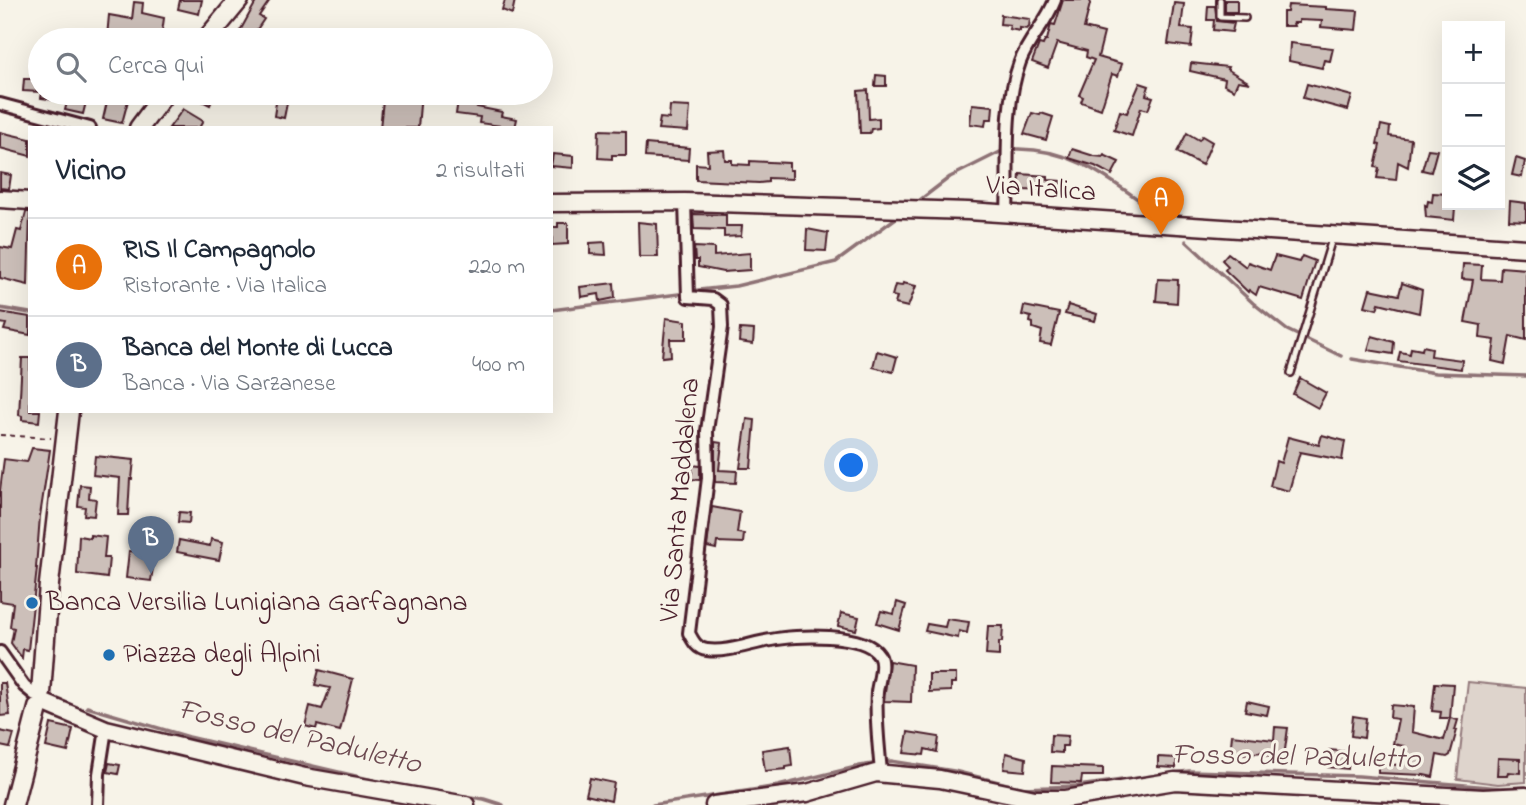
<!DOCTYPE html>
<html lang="it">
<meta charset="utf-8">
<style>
:root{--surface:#fff;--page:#f2f2f3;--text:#1f2937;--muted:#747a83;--line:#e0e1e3;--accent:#2563eb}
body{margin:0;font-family:"Indie Flower",sans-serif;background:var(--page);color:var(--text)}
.controls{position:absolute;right:21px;top:21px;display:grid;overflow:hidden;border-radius:0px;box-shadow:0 7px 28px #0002}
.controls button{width:63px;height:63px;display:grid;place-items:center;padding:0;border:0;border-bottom:2px solid var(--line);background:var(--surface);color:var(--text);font:35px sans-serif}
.you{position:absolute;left:852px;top:466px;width:24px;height:24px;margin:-18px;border:5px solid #fff;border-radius:50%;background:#1a73e8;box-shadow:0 0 0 10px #1a73e833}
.badge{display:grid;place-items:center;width:46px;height:46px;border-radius:50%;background:var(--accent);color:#fff;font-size:23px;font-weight:700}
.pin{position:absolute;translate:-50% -58px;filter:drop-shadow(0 2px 4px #0008)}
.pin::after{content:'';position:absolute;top:37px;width:24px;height:21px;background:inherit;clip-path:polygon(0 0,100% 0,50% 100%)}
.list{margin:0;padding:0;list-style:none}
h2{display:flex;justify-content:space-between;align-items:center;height:91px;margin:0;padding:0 28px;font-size:30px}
h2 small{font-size:23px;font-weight:400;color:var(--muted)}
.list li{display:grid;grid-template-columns:46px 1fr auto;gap:21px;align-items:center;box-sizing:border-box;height:98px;padding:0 28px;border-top:2px solid var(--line)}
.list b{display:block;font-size:26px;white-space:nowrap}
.list p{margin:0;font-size:23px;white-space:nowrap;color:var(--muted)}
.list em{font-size:23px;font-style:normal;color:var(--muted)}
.icon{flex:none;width:38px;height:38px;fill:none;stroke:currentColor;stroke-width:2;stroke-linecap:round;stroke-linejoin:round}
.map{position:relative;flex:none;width:1526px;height:805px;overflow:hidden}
.search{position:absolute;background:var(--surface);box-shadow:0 7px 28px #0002;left:28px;top:28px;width:525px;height:77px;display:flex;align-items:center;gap:18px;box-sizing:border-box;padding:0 24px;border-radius:38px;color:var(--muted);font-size:26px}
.panel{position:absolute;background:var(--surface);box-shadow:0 7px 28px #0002;left:28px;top:126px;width:525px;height:287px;border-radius:0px}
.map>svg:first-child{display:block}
.green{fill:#ded4cc;stroke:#947a7c;stroke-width:2}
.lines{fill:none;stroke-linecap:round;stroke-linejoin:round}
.stream{stroke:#8e7275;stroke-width:3.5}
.building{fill:#ccbfb9;stroke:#4a1f2b;stroke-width:2}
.lane-casing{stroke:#4a1f2b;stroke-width:10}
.street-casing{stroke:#4a1f2b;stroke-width:16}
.secondary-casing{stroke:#4a1f2b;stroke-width:21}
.primary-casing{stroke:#4a1f2b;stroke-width:23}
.path{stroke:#4a1f2b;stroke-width:2;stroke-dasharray:5 5;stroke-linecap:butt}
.lane{stroke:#f7f3e8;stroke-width:5}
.street{stroke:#f7f3e8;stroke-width:10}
.secondary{stroke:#f7f3e8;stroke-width:16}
.primary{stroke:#f7f3e8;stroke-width:18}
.poi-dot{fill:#1f6fb2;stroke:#f7f3e8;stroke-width:2.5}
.labels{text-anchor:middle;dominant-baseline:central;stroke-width:6;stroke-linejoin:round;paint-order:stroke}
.street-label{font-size:28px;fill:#4a1f2b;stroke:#f7f3e8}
.poi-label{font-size:28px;fill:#4a1f2b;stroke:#f7f3e8;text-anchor:start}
.water-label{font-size:30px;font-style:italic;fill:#6c4950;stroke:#f7f3e8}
</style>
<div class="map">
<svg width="1526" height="805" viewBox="0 0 1526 805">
<rect width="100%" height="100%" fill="#f7f3e8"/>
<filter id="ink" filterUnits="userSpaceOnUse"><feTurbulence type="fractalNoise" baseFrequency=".0143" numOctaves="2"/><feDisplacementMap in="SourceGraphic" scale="14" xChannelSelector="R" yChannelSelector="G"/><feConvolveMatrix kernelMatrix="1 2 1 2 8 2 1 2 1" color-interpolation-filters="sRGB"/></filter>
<g filter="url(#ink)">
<polygon class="green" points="1468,682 1526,688 1526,782 1498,784 1457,779"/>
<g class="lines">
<g class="stream">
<path d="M1014,149C1073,147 1111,181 1156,212"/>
<polyline points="920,200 950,177 1002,151"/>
<polyline points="1186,241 1253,303 1287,330 1341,356"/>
<polyline points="690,291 736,286 836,262 896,218"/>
<polyline points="0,308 30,313"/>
<polyline points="551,310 679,294"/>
<polyline points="1352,359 1435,373 1526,376"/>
<polyline points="87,707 189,737 394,785"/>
<polyline points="443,793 484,799 503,805"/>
<polyline points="653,805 778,786 860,766 891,761 954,771 1023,788 1078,786 1189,771 1359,776 1501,788 1526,787"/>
</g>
</g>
<g class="building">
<polygon points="180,0 202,0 199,14 178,9"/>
<polygon points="257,0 270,0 259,16 264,19 250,40 235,40"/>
<polygon points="505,0 515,0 512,14 502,10"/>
<polygon points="1063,0 1091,0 1084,28 1104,33 1098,57 1122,64 1118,76 1112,74 1101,109 1081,102 1083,97 1079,95 1094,60 1086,57 1087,51 1057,43 1048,68 1032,62 1039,44 1043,45 1045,40 1047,40 1051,24 1055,25"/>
<rect x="1225" y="0" width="12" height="12"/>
<polygon points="134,2 143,3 142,13 164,18 161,40 122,34 120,40 107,37 109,15 132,19"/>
<polygon points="1174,3 1184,4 1181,28 1193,29 1191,47 1168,44"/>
<polygon points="1288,5 1326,7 1326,9 1358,11 1356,30 1321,27 1322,21 1299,20 1299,23 1293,23 1294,26 1283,26 1283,12 1287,12"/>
<polygon points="1208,6 1215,6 1217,21 1234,23 1232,32 1213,30 1214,20 1207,20"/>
<polygon points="1001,15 1030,19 1029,27 1027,29 1020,28 1020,31 1009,29 1010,25 1000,24"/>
<polygon points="1290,43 1333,48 1330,61 1324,60 1322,68 1289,61"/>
<polygon points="1191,63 1228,67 1227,69 1250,83 1238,81 1234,90 1224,85 1225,79 1190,71"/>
<polygon points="876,75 886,76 886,86 875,86"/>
<polygon points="24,79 40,79 40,92 23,91"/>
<polygon points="1140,83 1149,86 1146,95 1153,97 1148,110 1141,108 1132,136 1114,130 1120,111 1127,113"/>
<polygon points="1307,84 1352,96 1348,110 1303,98"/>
<polygon points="868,90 869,119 879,118 879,128 871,129 870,133 860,133 858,91"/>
<polygon points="42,93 80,93 79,96 87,98 83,114 65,110 67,102 41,98"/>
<polygon points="109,93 130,93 122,123 103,119"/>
<polygon points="187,93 215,93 210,105"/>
<polygon points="402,93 421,93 418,128 380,128 383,100 401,101"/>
<polygon points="277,96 288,98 284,118 274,116"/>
<polygon points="458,100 478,104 477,107 502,112 501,116 517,119 515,128 479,123 480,117 456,114"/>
<polygon points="972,104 993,106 992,119 986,119 985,126 970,124"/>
<polygon points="670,106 690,107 688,131 658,129 660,118 669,119"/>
<polygon points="183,109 203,121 199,128 169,128"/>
<polygon points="1032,113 1040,115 1041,113 1053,117 1046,140 1024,134"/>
<polygon points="1381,125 1390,127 1389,136 1411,139 1408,167 1398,162 1396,180 1377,178 1379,168 1375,167 1380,145 1377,144"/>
<polygon points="599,130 626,131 626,155 612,155 612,159 598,158"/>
<polygon points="0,132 30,139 30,156 0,148"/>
<polygon points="1187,133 1199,140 1202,136 1212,142 1202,165 1177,152"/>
<polygon points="646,144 689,148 688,160 645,157"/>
<polygon points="1072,149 1094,156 1103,157 1104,155 1119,162 1112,175 1095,166 1069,158"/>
<polygon points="1428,149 1437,150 1431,172 1422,170"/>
<polygon points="724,150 725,160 732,160 732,164 750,165 750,161 789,163 789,170 792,170 792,179 768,178 768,182 759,183 696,180 696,164 708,165 707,151"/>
<polygon points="553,154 573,156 573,168 551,166"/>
<polygon points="1516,158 1525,161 1522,177 1512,175"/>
<polygon points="0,173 11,175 9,189 0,188"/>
<polygon points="1020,174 1048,176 1048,180 1061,181 1061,191 1019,190"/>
<polygon points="1433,193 1447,194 1447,205 1455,207 1454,220 1426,217 1425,205 1427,206 1428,201 1432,202"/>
<polygon points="1510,201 1526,203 1526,221 1509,220"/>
<polygon points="26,212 30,212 28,285 0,278 0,247 12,249 17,230 21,231"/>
<polygon points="693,214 726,215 726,226 742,226 741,236 724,237 724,230 694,229"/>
<polygon points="638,222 657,224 658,257 639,257"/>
<polygon points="558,223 568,223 568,244 552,245 552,227 558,227"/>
<polygon points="807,229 828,233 826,251 806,250"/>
<polygon points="605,242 606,255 590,254 590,243"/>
<polygon points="694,247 714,248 714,256 750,253 750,270 723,272 698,267 698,260 695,260"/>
<polygon points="1228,253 1246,267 1248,262 1270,270 1275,256 1299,262 1302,256 1315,261 1303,300 1259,287 1256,295 1249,290 1248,292 1225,270 1228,266 1222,260"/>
<polygon points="1463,264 1482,265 1481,279 1500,280 1501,267 1526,269 1526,340 1510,336 1505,364 1492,361 1495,340 1480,338 1481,325 1465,322 1473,280 1462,279"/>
<polygon points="1158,279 1178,280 1177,303 1156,301"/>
<polygon points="614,283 615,298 600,301 599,294 581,297 580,287"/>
<polygon points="903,283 916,286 908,307 895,304 897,297 892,296 895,285 902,286"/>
<polygon points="1402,283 1422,290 1419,313 1379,303 1377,309 1365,306 1370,289 1399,295"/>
<polygon points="1068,305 1097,314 1095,321 1065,314"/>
<polygon points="1024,306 1059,313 1051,345 1040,343 1042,331 1033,328 1033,323 1030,322 1031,317 1022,315"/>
<polygon points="0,312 30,317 30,335 4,330 6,324 0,323"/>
<polygon points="666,318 686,321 686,339 670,339 671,356 662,357"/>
<polygon points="740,329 754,330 753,344 739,342"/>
<polygon points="1372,336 1394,342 1393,354 1368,350"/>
<polygon points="1423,346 1432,348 1431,356 1462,360 1461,369 1398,361 1400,352 1410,354 1411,348 1422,350"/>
<polygon points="877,351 897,357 893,372 873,367"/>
<polygon points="22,358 30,358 30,411 40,411 39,422 22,420 22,416 19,415"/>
<polygon points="1300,378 1326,393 1318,408 1293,394"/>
<polygon points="747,419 755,420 751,468 740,468"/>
<polygon points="1322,435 1345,441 1342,460 1300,452 1289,491 1270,486 1276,461 1281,463 1288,437 1319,445"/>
<polygon points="715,442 722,443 719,470 737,471 736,483 715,482"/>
<polygon points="32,448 50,450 40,516 36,568 37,568 28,650 23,649 22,658 11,643 14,628 10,627 13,603 0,601 0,490 4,459 27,462"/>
<polygon points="95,456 134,460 132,479 130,479 128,515 118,515 120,478 93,475"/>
<polygon points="692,465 700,466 700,480 692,479"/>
<polygon points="80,485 90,486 89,498 96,499 94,516 84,515 85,507 78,506"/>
<polygon points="712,507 740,512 737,533 744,534 743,543 717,542 716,549 707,547"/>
<polygon points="179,512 190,513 189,523 178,522"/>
<polygon points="90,535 106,537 104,558 109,558 107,578 77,574 79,536 90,538"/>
<polygon points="211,539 223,542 219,560 177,552 179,540 210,546"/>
<polygon points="129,551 155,554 151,581 126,578"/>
<polygon points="897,602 906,605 899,630 877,623 881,611 894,614"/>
<polygon points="841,613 859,617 856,630 838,626"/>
<polygon points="947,619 969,622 967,633 959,631 958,638 925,631 927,624 945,627"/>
<polygon points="988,626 1003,626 1002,642 999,642 999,656 986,655"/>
<polygon points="889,661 912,665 911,702 884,701"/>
<polygon points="319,670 353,679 340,731 317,725 316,729 305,726 310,706 322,709 330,688 315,685"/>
<polygon points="929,674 956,674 956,683 951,683 951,691 929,692"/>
<polygon points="0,683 5,683 10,715 0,716"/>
<polygon points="1435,683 1453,684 1450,718 1458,720 1455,730 1457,730 1450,755 1447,757 1437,755 1433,777 1424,775 1378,773 1378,764 1403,765 1404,746 1393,744 1398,719 1390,718 1391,705 1414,707 1412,732 1444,740 1450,718 1440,718 1441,712 1432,711"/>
<polygon points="1247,701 1269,706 1267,715 1245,711"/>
<polygon points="1353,716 1366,718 1364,738 1351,736"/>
<polygon points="51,724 73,729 68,752 46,747"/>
<polygon points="1275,727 1288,728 1284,757 1264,755 1264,752 1230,755 1232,735 1274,740"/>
<polygon points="0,731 14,734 10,748 0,746"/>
<polygon points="908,732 939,737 937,752 925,749 924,755 904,753"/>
<polygon points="1051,735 1068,736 1067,746 1062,746 1062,753 1050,752"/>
<polygon points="790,746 792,766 786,767 786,769 765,771 762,750"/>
<polygon points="1329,750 1349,752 1348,769 1328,767"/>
<polygon points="1006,753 1026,758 1025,771 1004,769"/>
<polygon points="1158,757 1177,758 1176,768 1158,767"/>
<polygon points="1498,758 1520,759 1520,773 1508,772 1507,776 1497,776"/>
<polygon points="109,763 120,765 118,774 107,772"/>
<polygon points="1052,766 1103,768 1103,776 1082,776 1081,783 1051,782"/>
<polygon points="590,778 614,783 611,801 586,795"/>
</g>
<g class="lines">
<defs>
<g id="lane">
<polyline points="1220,0 1220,17 1245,18"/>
<polyline points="1291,373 1332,239"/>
</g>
<g id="street">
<polyline points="0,104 90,128"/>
<path d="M685,202L688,297L713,299L721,305L722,327L707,431L708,478L689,633C693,641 697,649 707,650C727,653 751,643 771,640C795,635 865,632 879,655C885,664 878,682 877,692C875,718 879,747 881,773"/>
<path d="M1007,215C1009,167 1003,107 1020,62C1028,40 1047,22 1055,0"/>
<polyline points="0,652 24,686 35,695"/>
<polyline points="98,805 99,774 106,729"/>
</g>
<g id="secondary">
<polyline points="0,199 30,201"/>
<polyline points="551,203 685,202 968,211 1526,248"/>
<polyline points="47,704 106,729 305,777 466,805"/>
<polyline points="714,805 807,793 876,773 940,779 1035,799 1065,799 1175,781 1483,798 1526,796"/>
</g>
<g id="primary">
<polyline points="206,40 239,0"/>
<polyline points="139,128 165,93"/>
<polyline points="41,693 49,584 69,411"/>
<polyline points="13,805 38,708"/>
</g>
</defs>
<use href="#lane" class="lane-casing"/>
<use href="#street" class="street-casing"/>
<use href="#secondary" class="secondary-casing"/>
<use href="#primary" class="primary-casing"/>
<polyline class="path" points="0,435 51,438"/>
<use href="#lane" class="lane"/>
<use href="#street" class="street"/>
<use href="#secondary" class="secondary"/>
<use href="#primary" class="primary"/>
</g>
</g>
<g class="poi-dot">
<circle cx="32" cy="603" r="7"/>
<circle cx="109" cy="655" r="7"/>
</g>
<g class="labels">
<g class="street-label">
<text transform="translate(1041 190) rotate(4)">Via Italica</text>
<text transform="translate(681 500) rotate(-85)">Via Santa Maddalena</text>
</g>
<g class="poi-label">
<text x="46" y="603">Banca Versilia Lunigiana Garfagnana</text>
<text x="123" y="655">Piazza degli Alpini</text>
</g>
<g class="water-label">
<text transform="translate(299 738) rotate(13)">Fosso del Paduletto</text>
<text transform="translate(1296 758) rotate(1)">Fosso del Paduletto</text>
</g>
</g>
</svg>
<div class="controls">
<button>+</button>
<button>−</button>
<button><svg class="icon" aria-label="layers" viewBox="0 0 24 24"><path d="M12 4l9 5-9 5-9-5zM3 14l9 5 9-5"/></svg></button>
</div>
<div class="you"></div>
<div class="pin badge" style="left:1161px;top:235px;background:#e8710a">A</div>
<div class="pin badge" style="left:151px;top:574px;background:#5c6f8a">B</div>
<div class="search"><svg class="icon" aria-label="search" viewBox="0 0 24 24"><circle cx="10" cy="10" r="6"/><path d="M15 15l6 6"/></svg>Cerca qui</div>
<section class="panel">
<h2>Vicino<small>2 risultati</small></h2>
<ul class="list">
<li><span class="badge" style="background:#e8710a">A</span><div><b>RIS Il Campagnolo</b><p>Ristorante · Via Italica</p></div><em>220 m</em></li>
<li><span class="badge" style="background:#5c6f8a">B</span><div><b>Banca del Monte di Lucca</b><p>Banca · Via Sarzanese</p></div><em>400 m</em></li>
</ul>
</section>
</div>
